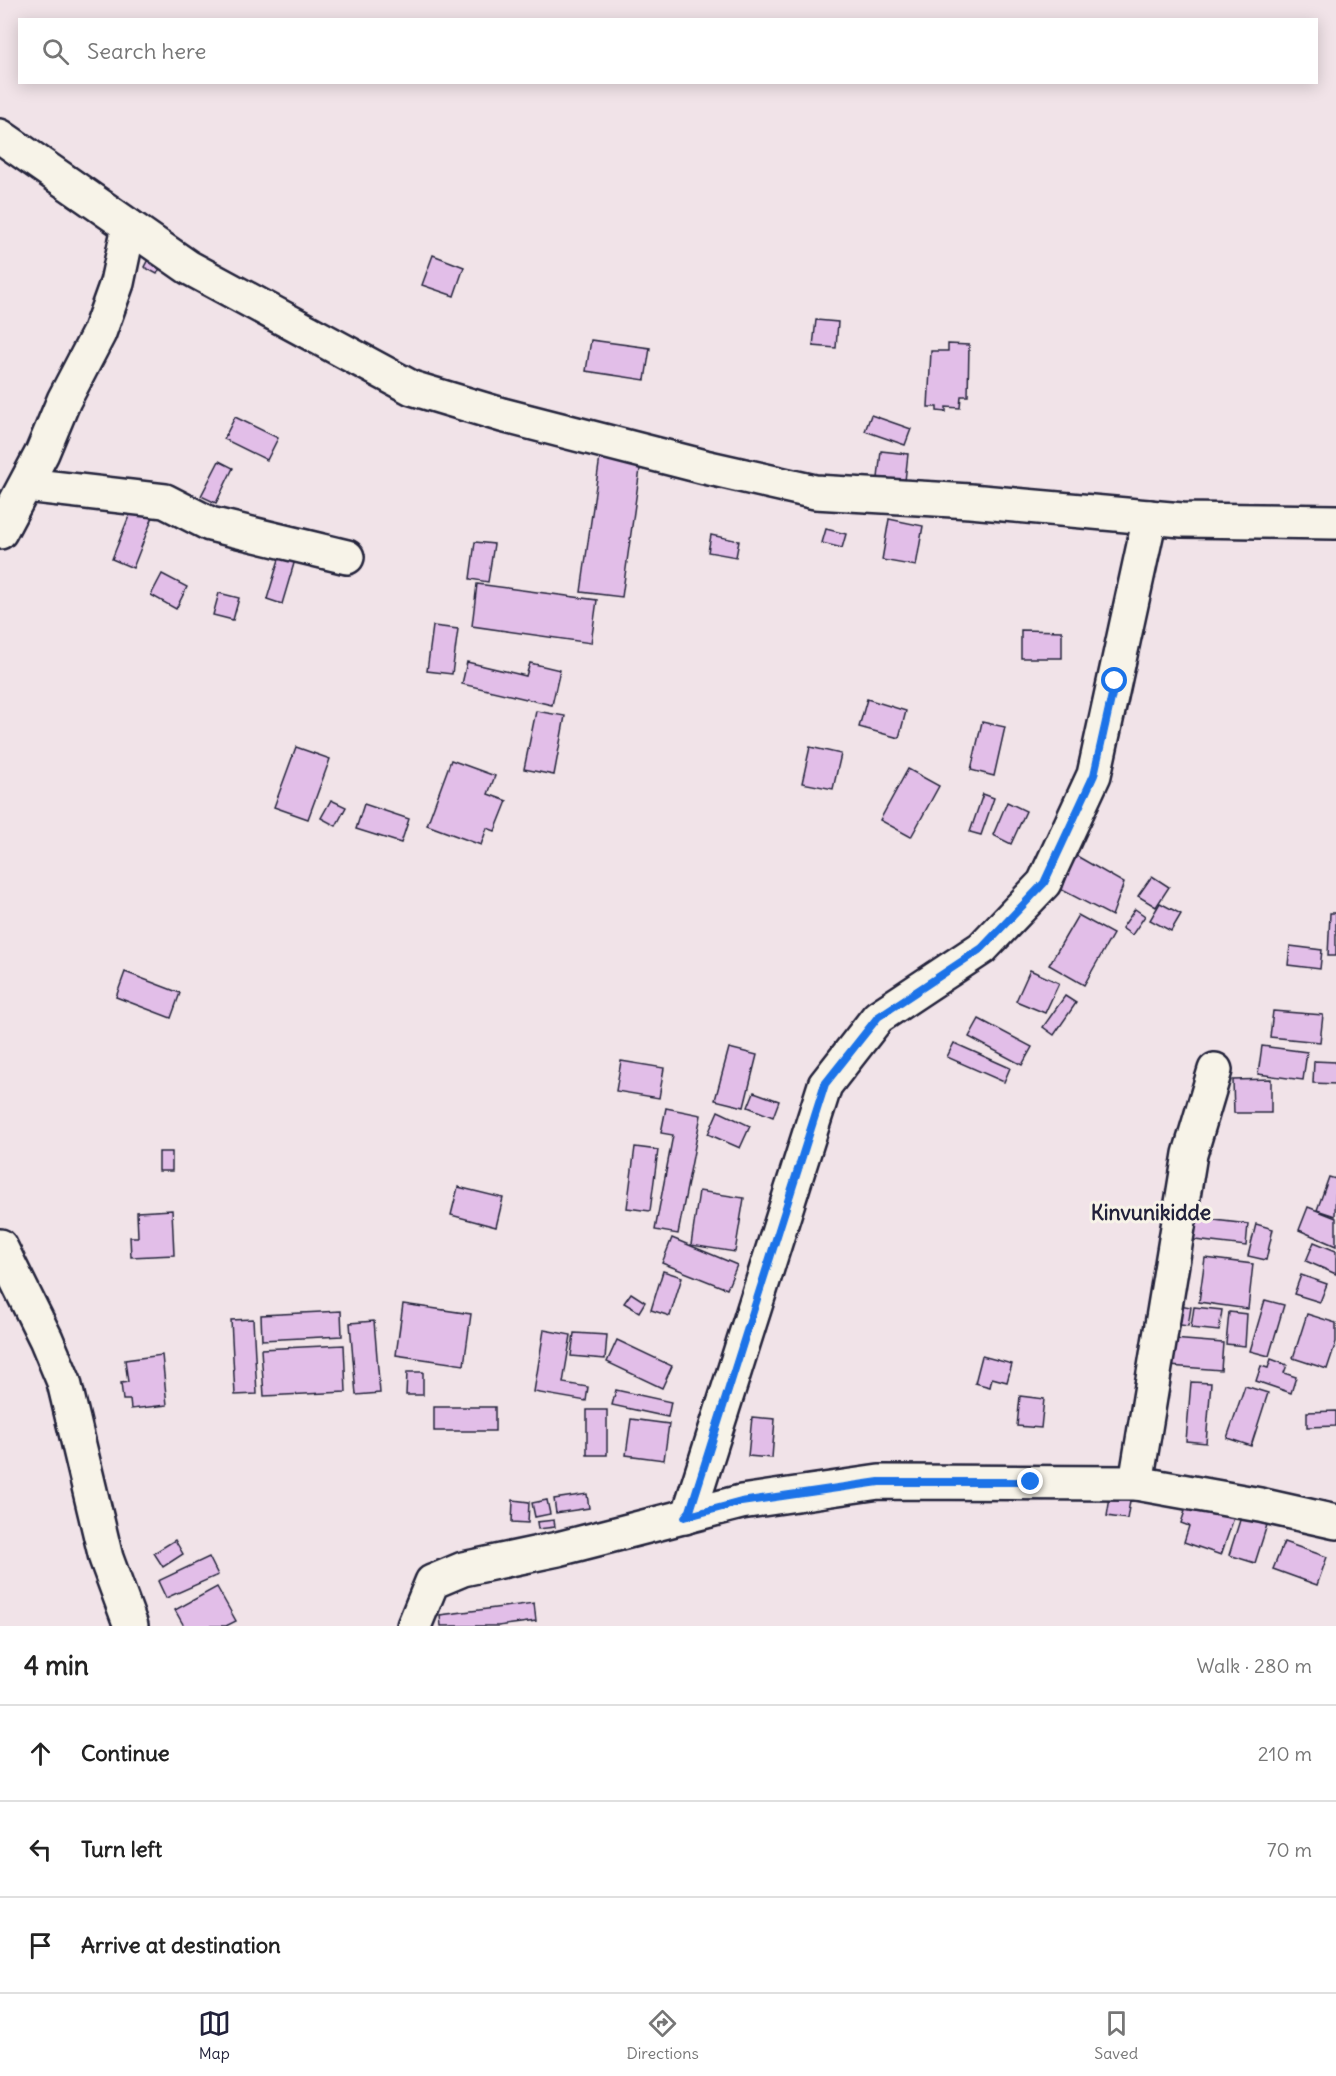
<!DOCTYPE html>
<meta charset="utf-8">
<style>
:root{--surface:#fff;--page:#f6f6f6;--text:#222;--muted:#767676;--line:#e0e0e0;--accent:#22223b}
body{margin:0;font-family:Delius,sans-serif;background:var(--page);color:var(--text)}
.stop{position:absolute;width:18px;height:18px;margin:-14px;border:4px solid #1a73e8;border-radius:50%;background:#fff}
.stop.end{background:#1a73e8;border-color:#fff;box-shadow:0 2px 6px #0008}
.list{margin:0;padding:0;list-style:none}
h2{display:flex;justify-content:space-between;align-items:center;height:78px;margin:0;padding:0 24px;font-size:26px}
h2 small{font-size:20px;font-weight:400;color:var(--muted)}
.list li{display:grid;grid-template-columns:39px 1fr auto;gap:18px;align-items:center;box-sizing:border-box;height:96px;padding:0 24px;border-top:2px solid var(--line)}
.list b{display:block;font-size:22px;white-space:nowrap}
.list em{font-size:20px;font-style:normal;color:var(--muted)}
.icon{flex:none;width:33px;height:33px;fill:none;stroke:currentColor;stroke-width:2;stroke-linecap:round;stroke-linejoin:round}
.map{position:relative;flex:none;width:1336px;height:1626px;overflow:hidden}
.search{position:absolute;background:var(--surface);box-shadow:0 3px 15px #0003;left:18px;right:18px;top:18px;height:66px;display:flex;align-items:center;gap:15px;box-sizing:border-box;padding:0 21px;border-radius:0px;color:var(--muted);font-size:22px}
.sheet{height:366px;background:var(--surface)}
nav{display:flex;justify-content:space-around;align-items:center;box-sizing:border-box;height:84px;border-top:2px solid var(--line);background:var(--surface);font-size:16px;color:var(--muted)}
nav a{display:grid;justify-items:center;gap:3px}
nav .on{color:var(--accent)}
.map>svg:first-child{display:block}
.building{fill:#e2bee8;stroke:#22223b;stroke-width:1.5}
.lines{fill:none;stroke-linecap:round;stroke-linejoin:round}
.street-casing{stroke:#22223b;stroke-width:38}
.street{stroke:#f7f3e8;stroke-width:33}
.route{stroke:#1a73e8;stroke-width:8}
.labels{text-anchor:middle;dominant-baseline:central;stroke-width:6;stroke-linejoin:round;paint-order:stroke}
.quarter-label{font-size:21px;font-weight:bold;fill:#22223b;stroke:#f7f3e8}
</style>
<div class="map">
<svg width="1336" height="1626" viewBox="0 0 1336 1626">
<rect width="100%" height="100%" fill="#f1e3e8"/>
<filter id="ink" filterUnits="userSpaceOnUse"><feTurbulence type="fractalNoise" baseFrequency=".0167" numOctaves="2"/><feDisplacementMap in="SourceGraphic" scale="12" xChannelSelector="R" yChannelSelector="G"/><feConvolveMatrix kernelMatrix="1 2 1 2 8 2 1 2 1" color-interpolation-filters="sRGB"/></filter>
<g filter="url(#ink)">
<g class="building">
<polygon points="152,252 165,258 157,274 144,267"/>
<polygon points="433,255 464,267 454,296 422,285"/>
<polygon points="816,320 838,322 836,348 813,346"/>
<polygon points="591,340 650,348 645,380 586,371"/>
<polygon points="948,344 969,345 968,396 961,396 960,408 946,407 946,412 937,411 937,407 928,407 931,351 948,351"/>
<polygon points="871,415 911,429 905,445 865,431"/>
<polygon points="235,417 278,438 267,460 224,439"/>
<polygon points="881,451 908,454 905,481 878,478"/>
<polygon points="600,457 641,462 622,597 581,592"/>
<polygon points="219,461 233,468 216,503 201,496"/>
<polygon points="135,501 156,509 133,568 112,559"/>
<polygon points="889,519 923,526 916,566 882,560"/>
<polygon points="826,529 846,534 842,548 822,543"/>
<polygon points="711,535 739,541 736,557 708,552"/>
<polygon points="475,542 494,544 488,582 470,579"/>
<polygon points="280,556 295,560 282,604 267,599"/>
<polygon points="162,574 187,587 176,609 151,595"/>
<polygon points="477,584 597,600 591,643 472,626"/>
<polygon points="219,593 239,598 233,620 213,615"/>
<polygon points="433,626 458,629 452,674 427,671"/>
<polygon points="1021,630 1062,631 1062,658 1021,658"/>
<polygon points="467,662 526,676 530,663 560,670 552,705 462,684"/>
<polygon points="867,699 906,711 899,738 859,727"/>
<polygon points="536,711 565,716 554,775 524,769"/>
<polygon points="982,722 1005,727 994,776 971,770"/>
<polygon points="296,747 330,759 308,819 274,807"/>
<polygon points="810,747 841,754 833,789 802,783"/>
<polygon points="451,760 495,776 488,794 507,801 495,831 487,828 481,845 427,825"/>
<polygon points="908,769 939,786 911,837 880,820"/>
<polygon points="983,794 994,798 981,835 970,832"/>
<polygon points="331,800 346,807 336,826 321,818"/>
<polygon points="1007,802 1026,811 1011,844 993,835"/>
<polygon points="364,804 409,819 401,843 356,829"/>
<polygon points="1075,855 1124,883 1112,916 1062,890"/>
<polygon points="1152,876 1169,887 1156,907 1138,896"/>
<polygon points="1160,903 1181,914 1171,931 1150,920"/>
<polygon points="1135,909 1145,916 1132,935 1122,928"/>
<polygon points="1330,913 1336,913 1336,956 1328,956"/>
<polygon points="1078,915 1113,934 1084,985 1049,965"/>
<polygon points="1290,946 1322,950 1320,969 1288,965"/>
<polygon points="1030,970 1059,983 1045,1013 1016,1001"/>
<polygon points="125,972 180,993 171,1018 116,997"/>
<polygon points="1065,996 1076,1003 1054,1035 1043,1027"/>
<polygon points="1273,1011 1323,1015 1320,1042 1270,1037"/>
<polygon points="979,1019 1032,1047 1022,1065 969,1037"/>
<polygon points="954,1043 1010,1068 1004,1082 947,1057"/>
<polygon points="1262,1046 1307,1052 1303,1080 1258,1074"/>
<polygon points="729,1048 757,1055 744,1107 715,1100"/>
<polygon points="621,1061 664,1068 659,1098 616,1091"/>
<polygon points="1314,1061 1336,1062 1336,1084 1313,1083"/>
<polygon points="1271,1079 1271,1113 1234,1113 1233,1080"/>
<polygon points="754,1092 779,1101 773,1117 748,1107"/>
<polygon points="666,1108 701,1115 678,1234 655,1230 673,1135 661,1133"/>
<polygon points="718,1111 750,1126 740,1148 708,1134"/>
<polygon points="635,1147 658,1150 650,1211 627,1208"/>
<rect x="159" y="1152" width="13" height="19"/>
<polygon points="1329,1177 1336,1179 1335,1216 1317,1210"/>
<polygon points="458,1187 503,1198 496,1227 451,1215"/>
<polygon points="699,1191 744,1198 735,1252 691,1245"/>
<polygon points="1308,1207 1336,1218 1336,1246 1299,1230"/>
<polygon points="172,1210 174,1255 131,1257 130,1237 138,1237 137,1212"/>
<polygon points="1189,1217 1248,1224 1246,1246 1186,1239"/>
<polygon points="1256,1224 1273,1229 1266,1260 1248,1256"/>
<polygon points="672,1238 737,1265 727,1289 662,1263"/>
<polygon points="1314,1242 1336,1251 1336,1274 1306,1261"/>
<polygon points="1205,1258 1253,1264 1248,1309 1199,1302"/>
<polygon points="663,1271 682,1277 670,1316 651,1310"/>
<polygon points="1301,1275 1327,1284 1320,1302 1294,1294"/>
<polygon points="631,1293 645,1302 639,1312 624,1303"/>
<polygon points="1265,1300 1284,1305 1269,1356 1250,1351"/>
<polygon points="1168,1303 1191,1307 1188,1326 1165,1323"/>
<polygon points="403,1304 471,1314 464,1365 396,1355"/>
<polygon points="1194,1307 1222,1310 1219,1331 1191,1328"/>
<polygon points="341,1311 342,1336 262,1340 261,1315"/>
<polygon points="1229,1312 1247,1314 1245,1346 1226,1344"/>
<polygon points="1307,1314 1336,1323 1336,1342 1327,1369 1293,1358"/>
<polygon points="253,1319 257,1394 235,1395 231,1320"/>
<polygon points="374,1321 380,1393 356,1395 350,1323"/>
<polygon points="544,1330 571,1335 563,1383 588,1387 586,1401 534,1392"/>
<polygon points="574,1333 607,1335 605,1359 571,1356"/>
<polygon points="1172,1339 1223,1343 1221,1370 1170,1366"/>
<polygon points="617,1340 672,1366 662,1388 607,1362"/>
<polygon points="344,1345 346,1392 264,1396 261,1349"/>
<polygon points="162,1355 167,1405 131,1409 130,1400 123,1400 121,1383 128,1382 125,1360"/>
<polygon points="982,1356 1012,1364 1007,1382 992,1378 990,1387 975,1383"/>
<polygon points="1271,1359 1287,1365 1284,1373 1296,1377 1291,1393 1256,1381 1261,1366 1268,1368"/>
<polygon points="407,1372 423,1372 423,1395 406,1395"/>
<polygon points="1191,1382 1211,1383 1206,1443 1186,1441"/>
<polygon points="1245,1386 1268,1393 1251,1446 1227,1438"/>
<polygon points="616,1390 671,1402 668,1417 612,1405"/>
<polygon points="1020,1396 1044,1399 1041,1428 1017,1426"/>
<rect x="434" y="1407" width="61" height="24"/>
<rect x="587" y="1410" width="20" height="45"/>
<polygon points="1336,1411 1336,1426 1307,1427 1307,1412"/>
<polygon points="752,1417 775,1419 772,1458 748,1456"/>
<polygon points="631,1419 669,1424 664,1460 626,1455"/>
<polygon points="1112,1486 1132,1489 1127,1519 1107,1516"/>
<polygon points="587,1494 589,1508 556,1513 554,1499"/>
<polygon points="513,1500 529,1502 528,1523 512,1522"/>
<polygon points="547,1500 550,1514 535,1517 532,1503"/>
<polygon points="1198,1502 1235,1515 1221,1555 1184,1542 1189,1526 1181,1523 1186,1508 1195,1511"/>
<polygon points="1241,1517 1267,1525 1255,1563 1229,1555"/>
<polygon points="554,1520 555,1527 538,1529 537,1522"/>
<polygon points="175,1540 183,1554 163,1567 154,1553"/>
<polygon points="1284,1542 1327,1557 1317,1585 1273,1569"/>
<polygon points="209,1557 218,1575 166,1598 158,1581"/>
<polygon points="217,1587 236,1621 226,1626 184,1626 175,1610"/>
<polygon points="534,1603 536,1621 498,1626 441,1626 440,1615"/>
</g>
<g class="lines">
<defs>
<g id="street">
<polyline points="0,136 188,267 412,388 502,415 705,467 815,492 970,501 1182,520 1336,522"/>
<polyline points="26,485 165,501 210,524 347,557"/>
<polyline points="0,532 42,453 64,400 99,333 117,283 129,226"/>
<polyline points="0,1246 46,1339 64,1382 106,1558 131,1626"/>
<polyline points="1136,1483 1190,1154 1215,1070"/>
<polyline points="685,1517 690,1511 825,1085 878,1017 982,948 1044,883 1094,775 1150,517"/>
<polyline points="414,1626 432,1582 463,1569 558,1549 741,1502 879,1482 1136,1483 1260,1505 1336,1522"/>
</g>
</defs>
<use href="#street" class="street-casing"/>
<use href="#street" class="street"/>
</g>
</g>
<g class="lines" filter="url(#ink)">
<polyline class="route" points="1031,1482 879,1482 741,1502 685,1517 690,1511 825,1084 878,1017 982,948 1044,883 1094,775 1115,681"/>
</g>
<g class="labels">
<g class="quarter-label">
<text x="1151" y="1212">Kinvunikidde</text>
</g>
</g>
</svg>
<div class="stop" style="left:1115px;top:681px"></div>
<div class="stop end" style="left:1031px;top:1482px"></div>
<div class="search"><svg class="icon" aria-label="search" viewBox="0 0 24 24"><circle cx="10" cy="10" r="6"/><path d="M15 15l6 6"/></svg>Search here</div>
</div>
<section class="sheet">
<h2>4 min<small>Walk · 280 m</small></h2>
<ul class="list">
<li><svg class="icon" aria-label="ahead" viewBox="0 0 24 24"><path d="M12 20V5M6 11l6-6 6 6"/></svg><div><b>Continue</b></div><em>210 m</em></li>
<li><svg class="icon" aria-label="left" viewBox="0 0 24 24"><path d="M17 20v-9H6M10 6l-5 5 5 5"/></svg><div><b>Turn left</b></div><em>70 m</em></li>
<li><svg class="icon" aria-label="arrive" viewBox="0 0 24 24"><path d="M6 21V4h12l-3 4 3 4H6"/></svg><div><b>Arrive at destination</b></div></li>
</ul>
</section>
<nav>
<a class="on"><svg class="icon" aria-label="map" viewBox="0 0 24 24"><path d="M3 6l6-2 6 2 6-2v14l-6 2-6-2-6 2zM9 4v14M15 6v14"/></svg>Map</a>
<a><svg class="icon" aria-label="directions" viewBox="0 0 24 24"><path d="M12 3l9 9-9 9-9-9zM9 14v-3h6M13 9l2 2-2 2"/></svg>Directions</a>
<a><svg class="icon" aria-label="saved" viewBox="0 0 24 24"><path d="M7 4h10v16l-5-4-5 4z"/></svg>Saved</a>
</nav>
